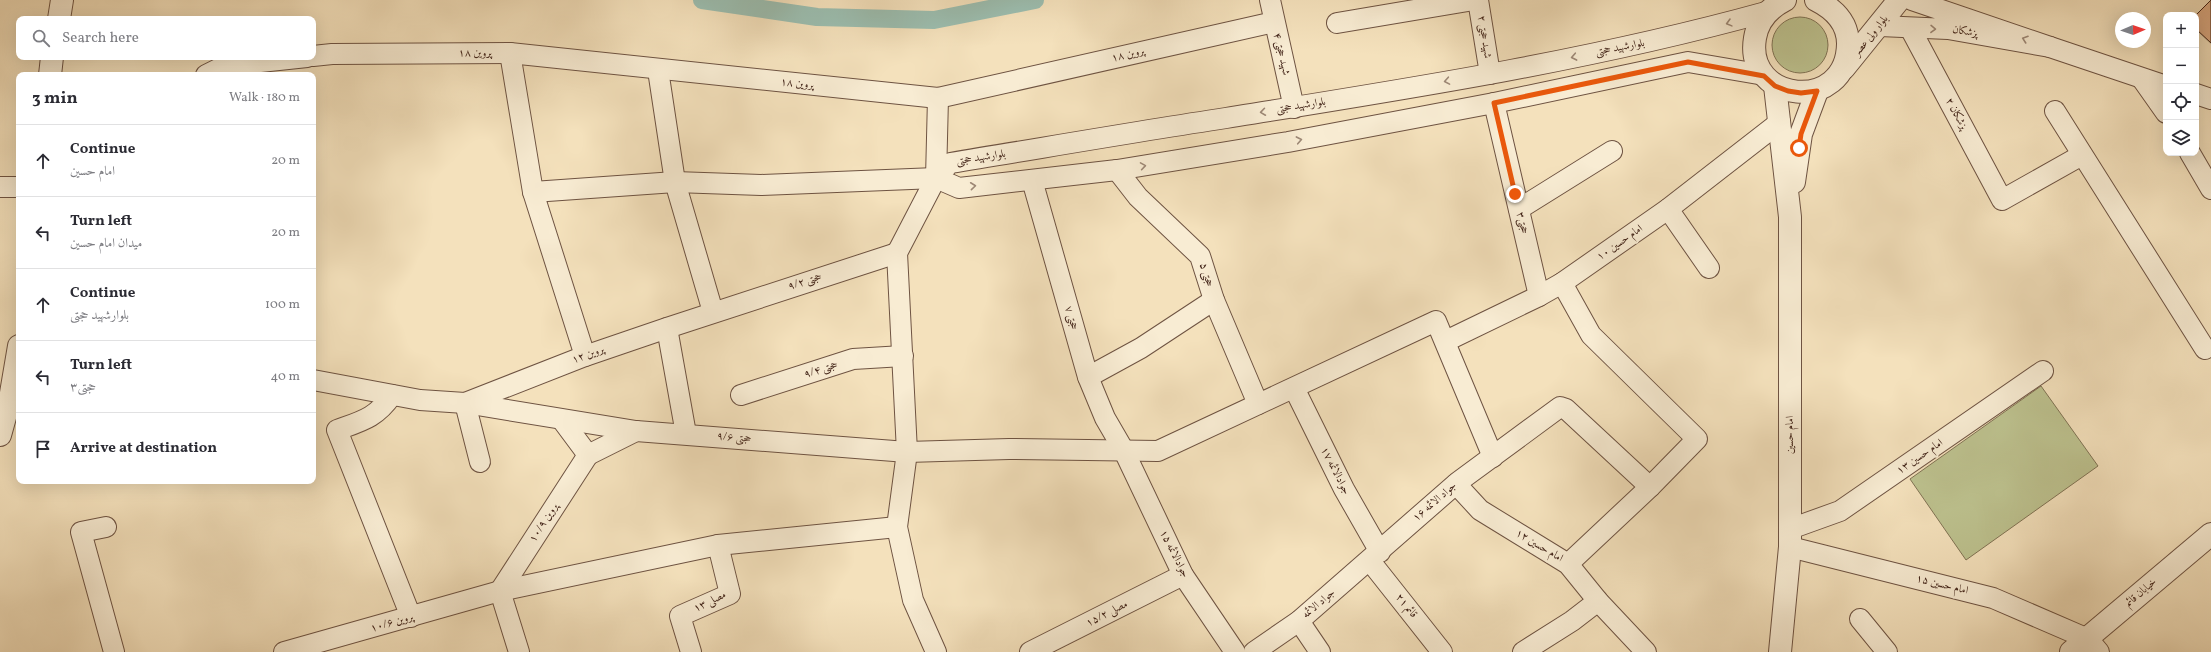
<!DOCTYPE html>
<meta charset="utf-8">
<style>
:root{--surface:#fff;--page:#f2f2f3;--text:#2b2b33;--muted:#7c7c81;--line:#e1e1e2}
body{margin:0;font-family:Vollkorn,Amiri,serif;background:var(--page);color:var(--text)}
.controls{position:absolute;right:12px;top:12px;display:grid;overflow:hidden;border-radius:8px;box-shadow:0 4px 16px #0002}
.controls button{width:36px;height:36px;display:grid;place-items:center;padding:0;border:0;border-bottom:1px solid var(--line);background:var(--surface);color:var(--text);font:20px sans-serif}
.compass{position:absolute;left:2115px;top:12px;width:36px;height:36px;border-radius:50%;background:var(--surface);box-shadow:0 4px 16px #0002;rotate:88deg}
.stop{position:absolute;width:12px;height:12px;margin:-9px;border:3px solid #ea580c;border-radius:50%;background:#fff}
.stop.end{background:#ea580c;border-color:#fff;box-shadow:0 1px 4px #0008}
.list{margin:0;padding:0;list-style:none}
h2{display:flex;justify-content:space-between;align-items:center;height:52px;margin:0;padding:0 16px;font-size:17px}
h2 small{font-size:13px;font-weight:400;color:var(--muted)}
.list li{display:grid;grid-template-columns:26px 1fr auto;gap:12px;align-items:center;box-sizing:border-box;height:72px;padding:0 16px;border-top:1px solid var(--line)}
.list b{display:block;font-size:15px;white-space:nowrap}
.list p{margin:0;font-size:13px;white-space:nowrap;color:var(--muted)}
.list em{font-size:13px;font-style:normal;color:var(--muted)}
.icon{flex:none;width:22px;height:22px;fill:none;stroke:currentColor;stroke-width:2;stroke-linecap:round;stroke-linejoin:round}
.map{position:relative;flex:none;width:2211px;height:652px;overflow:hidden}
.search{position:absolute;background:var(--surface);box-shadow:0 4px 16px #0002;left:16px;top:16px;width:300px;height:44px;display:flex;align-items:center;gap:10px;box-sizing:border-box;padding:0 14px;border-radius:8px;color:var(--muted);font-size:15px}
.panel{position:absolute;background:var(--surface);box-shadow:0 4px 16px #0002;left:16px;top:72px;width:300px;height:412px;border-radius:8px}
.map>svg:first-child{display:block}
.green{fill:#bdc28f;stroke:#807354}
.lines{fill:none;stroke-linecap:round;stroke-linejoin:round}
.canal{stroke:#9cbeb0;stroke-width:18}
.building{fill:#ddac85;stroke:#422419;filter:url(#shadow)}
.minor-casing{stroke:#6e5342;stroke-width:22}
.tertiary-casing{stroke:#6e5342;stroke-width:24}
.minor{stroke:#f8ecd3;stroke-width:20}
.tertiary{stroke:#f8ecd3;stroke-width:22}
.oneway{stroke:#9d8876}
.route{stroke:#ea580c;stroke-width:5}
.labels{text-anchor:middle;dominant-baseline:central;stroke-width:4;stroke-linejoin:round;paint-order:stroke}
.street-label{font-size:11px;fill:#422419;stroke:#f8ecd3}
</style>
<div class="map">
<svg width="2211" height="652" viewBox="0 0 2211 652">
<defs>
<filter id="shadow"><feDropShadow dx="3.5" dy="3.5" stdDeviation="0" flood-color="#0004"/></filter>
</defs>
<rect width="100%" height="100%" fill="#f4e1bc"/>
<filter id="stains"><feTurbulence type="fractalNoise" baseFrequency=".005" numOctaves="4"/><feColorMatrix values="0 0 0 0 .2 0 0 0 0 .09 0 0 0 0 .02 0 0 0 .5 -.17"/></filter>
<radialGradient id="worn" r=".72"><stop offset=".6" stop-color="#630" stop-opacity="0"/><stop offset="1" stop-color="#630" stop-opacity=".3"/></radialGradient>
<g class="green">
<circle cx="1800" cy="45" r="28"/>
<polygon points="2041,386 2098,466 1966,560 1910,479"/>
</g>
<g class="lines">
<polyline class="canal" points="702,0 817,17 934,20 1035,0"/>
</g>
<polygon class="building" points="2211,0 2211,43 2196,29 2196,15"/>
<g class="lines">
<defs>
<g id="minor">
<polyline points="1270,0 1294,108"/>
<polyline points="1478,0 1490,74"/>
<polyline points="1337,23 1474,0"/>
<polyline points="1880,26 1948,29 2050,47 1912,0"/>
<polyline points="1910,28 2002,200 2082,155"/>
<polyline points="2050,47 2166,86"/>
<polyline points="510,53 533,192 585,356"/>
<polyline points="313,56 332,54 510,53 938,98 1274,22"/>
<polyline points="658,70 675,182 713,312"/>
<polyline points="206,75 224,66 307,57"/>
<polyline points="2142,79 2166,113"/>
<polyline points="2196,94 2211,99"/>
<polyline points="1494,103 1539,296"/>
<polyline points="2055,111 2205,349"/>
<polyline points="2190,153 2211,189"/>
<polyline points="1117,170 1138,197 1200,256 1214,300 1258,404"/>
<path d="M936,178L950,163C1042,148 1134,132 1226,118C1407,89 1589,61 1766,12"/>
<polyline points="1032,180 1088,377 1105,418 1123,449 1183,575 1235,652"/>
<polyline points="0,187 19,187"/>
<polyline points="533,192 675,182 761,185 936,178 959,188 1117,170 1288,142 1494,103 1688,62 1764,75"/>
<polyline points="1519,209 1612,151"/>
<polyline points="1668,209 1709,268"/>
<polyline points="1562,283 1591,335 1697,439 1650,487 1568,564"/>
<polyline points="667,328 686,434"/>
<polyline points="1446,341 1539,296 1562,283 1668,209 1780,122"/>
<polyline points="1088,377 1141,348 1214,300"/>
<polyline points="313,380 420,400 465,403 636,431 907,452 1009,449 1158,451 1436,321 1493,457"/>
<polyline points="1294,388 1344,489 1380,552"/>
<path d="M392,395C376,418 362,421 337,430L411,617"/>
<polyline points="741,395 853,359 903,356"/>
<polyline points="465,403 585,356 667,328 897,253"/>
<polyline points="465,403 480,462"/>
<polyline points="562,420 588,455"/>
<polyline points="588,455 636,431"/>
<polyline points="1456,484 1480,510 1568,564 1598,601 1646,652"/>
<polyline points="106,527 81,532 114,652"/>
<polyline points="1790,529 1840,511 2043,371"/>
<polyline points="1790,547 1993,598 2088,639 2099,652"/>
<polyline points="1370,561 1442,652"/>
<polyline points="500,591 588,455"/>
<polyline points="500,591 519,652"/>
<polyline points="1860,619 1887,652"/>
<polyline points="1299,621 1320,652"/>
<polyline points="284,652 500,591 718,545 897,527"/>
<polyline points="691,652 680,616 730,594 718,545"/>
<polyline points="936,652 913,600 897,527 907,452 897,253 936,178 938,98"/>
<polyline points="1030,652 1183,575"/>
<polyline points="1254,652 1299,621 1458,482 1560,407 1566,409 1650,487"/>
<polyline points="1523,652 1572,621 1598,601"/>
</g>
<g id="tertiary">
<path d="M1785,0C1769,8 1758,20 1755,38C1744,103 1847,114 1848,44C1848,23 1834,9 1816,0"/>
<polyline points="59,19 62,0"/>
<polyline points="1844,68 1899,0"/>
<polyline points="50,75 52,57"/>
<polyline points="1775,86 1790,217 1790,547 1780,652"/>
<polyline points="1794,182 1801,134 1817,91"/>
<polyline points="0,435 10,399 19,346"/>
<polyline points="2071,652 2211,534"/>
</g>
</defs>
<use href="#minor" class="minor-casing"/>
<use href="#tertiary" class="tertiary-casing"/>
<use href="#minor" class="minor"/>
<use href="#tertiary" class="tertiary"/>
</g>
<defs><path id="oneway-chevron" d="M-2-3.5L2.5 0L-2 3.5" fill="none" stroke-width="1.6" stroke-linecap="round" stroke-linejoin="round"/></defs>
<g class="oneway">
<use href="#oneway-chevron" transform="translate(1729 23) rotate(165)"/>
<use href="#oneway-chevron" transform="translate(1933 29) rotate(1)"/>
<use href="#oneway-chevron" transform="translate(2025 39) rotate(-161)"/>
<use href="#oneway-chevron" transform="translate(1574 57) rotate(169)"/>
<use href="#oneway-chevron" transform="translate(1447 81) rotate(170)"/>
<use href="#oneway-chevron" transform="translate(1263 112) rotate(172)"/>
<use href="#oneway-chevron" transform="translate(1299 140) rotate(-11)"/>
<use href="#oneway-chevron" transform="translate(1143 166) rotate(-9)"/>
<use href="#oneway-chevron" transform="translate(973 186) rotate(-6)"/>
</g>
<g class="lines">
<polyline class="route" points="1515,194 1494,103 1688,62 1764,76 1775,86 1788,91 1801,93 1817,91 1801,134 1799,148"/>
</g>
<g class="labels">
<g class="street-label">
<text transform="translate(1965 32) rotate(10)">پزشکان</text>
<text transform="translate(1871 36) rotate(-51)">بلوار ولی عصر</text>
<text transform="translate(1484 37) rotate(81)">شهید حجتی ۲</text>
<text transform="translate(1620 48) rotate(-11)">بلوارشهید حجتی</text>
<text x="475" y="53">پروین ۱۸</text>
<text transform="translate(1281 54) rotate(77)">شهید حجتی ۴</text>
<text transform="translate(1128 55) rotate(-13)">پروین ۱۸</text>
<text transform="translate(797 84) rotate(6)">پروین ۱۸</text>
<text transform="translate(1301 106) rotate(-9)">بلوارشهید حجتی</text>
<text transform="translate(1956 114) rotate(62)">پزشکان ۲</text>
<text transform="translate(981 158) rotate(-9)">بلوارشهید حجتی</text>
<text transform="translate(1522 223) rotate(77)">حجتی۳</text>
<text transform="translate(1620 243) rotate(-35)">۱۰ امام حسین</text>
<text transform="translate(1206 275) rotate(73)">حجتی ۵</text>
<text transform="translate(805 282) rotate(-18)">حجتی ۹/۲</text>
<text transform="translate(1071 318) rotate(74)">حجتی ۷</text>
<text transform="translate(588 355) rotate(-20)">پروین ۱۲</text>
<text transform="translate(821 370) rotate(-18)">حجتی ۹/۴</text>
<text transform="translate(1790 435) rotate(-90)">امام حسین</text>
<text transform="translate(734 438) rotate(5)">حجتی ۹/۶</text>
<text transform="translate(1920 457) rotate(-34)">امام حسین ۱۳</text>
<text transform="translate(1335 471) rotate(63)">جوادالائمه ۱۷</text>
<text transform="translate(1435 502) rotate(-41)">جواد الائمه ۱۶</text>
<text transform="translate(544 523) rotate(-57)">پروین ۱۰/۹</text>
<text transform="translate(1539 546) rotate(31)">امام حسین ۱۲</text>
<text transform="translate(1174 554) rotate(63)">جوادالائمه ۱۵</text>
<text transform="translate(1942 585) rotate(14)">امام حسین ۱۵</text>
<text transform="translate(2141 593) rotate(-41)">خیابان قائم</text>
<text transform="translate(710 602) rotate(-26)">مصلی ۱۳</text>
<text transform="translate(1319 604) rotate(-40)">جواد الائمه</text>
<text transform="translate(1406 606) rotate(51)">قائم ۲۱</text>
<text transform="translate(1107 614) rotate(-27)">مصلی ۱۵/۲</text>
<text transform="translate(392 623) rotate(-16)">پروین ۱۰/۶</text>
</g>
</g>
<rect width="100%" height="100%" filter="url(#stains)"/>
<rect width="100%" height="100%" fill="url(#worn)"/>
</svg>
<div class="controls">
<button>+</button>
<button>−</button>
<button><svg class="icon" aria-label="locate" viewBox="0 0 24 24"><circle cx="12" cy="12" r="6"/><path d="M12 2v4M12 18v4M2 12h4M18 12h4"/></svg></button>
<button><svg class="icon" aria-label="layers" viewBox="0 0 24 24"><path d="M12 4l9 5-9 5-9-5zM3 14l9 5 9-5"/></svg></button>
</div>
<svg class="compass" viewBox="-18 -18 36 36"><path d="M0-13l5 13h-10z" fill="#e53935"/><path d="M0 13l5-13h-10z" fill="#7c7c81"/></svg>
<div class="stop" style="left:1799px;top:148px"></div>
<div class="stop end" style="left:1515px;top:194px"></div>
<div class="search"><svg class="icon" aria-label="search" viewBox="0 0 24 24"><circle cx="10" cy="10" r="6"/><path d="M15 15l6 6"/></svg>Search here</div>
<section class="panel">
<h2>3 min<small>Walk · 180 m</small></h2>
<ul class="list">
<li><svg class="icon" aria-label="ahead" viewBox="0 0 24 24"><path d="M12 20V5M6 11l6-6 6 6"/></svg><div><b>Continue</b><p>امام حسین</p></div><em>20 m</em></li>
<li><svg class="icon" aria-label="left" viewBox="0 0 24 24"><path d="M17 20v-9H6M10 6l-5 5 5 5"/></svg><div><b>Turn left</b><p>میدان امام حسین</p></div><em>20 m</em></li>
<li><svg class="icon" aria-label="ahead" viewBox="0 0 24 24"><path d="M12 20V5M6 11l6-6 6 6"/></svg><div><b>Continue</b><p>بلوارشهید حجتی</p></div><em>100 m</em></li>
<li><svg class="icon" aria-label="left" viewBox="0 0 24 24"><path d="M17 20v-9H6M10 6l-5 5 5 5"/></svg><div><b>Turn left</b><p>حجتی۳</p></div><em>40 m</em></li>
<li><svg class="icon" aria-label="arrive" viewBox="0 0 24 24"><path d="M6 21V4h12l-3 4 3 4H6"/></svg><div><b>Arrive at destination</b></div></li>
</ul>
</section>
</div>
